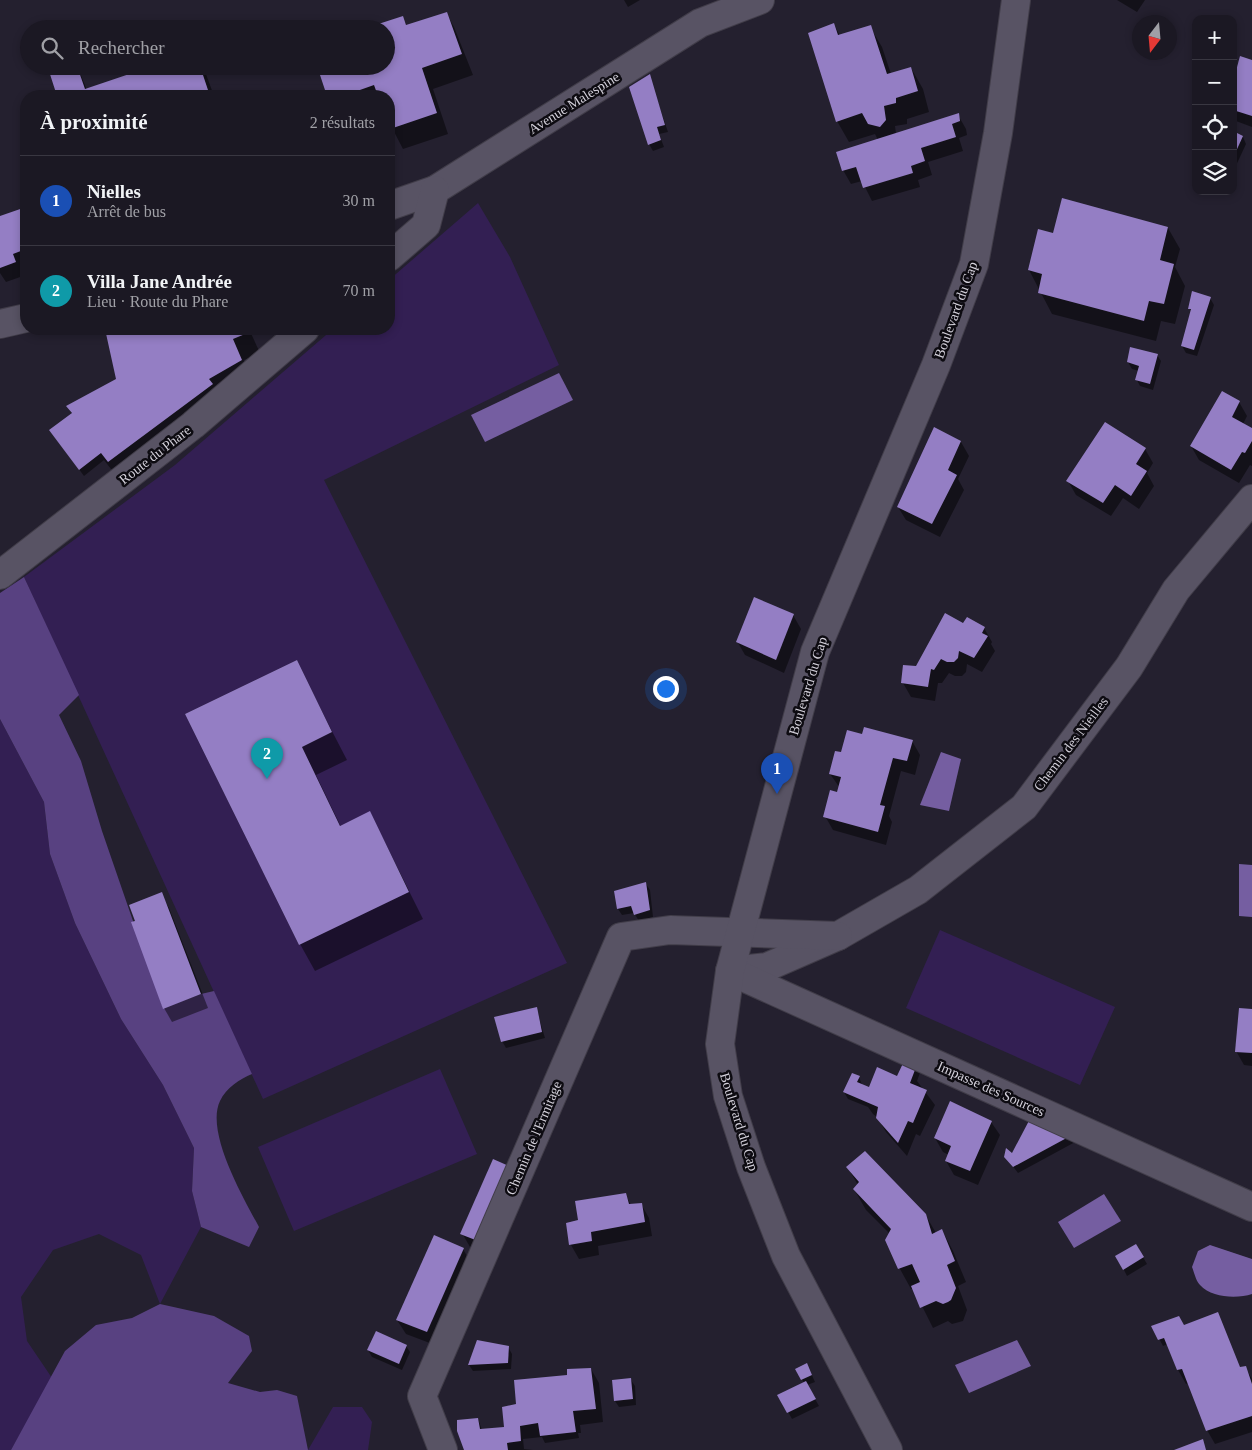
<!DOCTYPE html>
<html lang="fr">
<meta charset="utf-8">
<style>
:root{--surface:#1b1823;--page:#24212b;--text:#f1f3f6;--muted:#a0a0a6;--line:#393741;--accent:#ea580c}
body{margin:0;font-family:Georgia,serif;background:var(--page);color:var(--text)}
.controls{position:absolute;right:15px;top:15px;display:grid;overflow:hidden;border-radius:10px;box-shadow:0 2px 8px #0003}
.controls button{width:45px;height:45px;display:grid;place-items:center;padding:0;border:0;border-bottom:1px solid var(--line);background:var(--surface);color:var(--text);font:25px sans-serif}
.compass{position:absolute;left:1132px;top:15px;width:45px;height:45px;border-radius:50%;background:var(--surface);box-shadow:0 2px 8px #0003;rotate:196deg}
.you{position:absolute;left:665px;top:688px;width:18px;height:18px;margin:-12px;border:4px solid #fff;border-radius:50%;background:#1a73e8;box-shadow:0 0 0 8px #1a73e833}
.badge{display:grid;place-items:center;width:32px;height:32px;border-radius:50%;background:var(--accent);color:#fff;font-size:16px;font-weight:700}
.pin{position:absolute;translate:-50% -41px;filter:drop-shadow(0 1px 2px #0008)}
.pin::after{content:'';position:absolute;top:26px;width:18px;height:15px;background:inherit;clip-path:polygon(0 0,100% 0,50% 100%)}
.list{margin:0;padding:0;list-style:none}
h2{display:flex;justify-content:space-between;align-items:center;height:65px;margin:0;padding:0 20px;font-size:21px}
h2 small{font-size:16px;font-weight:400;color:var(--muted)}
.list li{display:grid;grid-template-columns:32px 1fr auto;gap:15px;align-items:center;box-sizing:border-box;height:90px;padding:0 20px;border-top:1px solid var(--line)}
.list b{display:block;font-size:19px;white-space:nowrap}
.list p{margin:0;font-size:16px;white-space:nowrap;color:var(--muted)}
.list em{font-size:16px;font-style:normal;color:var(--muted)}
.icon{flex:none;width:28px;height:28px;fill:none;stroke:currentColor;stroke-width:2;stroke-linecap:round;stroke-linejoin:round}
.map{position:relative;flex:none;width:1252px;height:1450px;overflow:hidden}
.search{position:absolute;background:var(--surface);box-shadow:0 2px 8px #0003;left:20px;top:20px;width:375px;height:55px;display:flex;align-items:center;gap:12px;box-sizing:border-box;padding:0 18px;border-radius:28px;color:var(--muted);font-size:19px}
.panel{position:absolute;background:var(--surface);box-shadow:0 2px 8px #0003;left:20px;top:90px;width:375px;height:245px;border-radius:20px}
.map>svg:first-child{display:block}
.green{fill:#331f53;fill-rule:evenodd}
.forest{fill:#584181}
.water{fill:#755ea1}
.shadow{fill:#0007}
.building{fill:#947ec4}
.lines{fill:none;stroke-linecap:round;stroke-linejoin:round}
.minor-casing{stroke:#413d49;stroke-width:30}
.minor{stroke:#585364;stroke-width:28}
.labels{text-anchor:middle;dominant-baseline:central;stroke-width:5;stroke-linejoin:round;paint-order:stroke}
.street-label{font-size:14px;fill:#d3d0da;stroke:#0d0b11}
</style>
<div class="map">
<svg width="1252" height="1450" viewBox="0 0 1252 1450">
<rect width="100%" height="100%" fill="#24202f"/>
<g class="green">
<path d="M478,203L510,257L559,365L324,480L567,963L263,1099L24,577L175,465L333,329H389V280ZM297,660L332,732L302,747L340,826L370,812L409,891L299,945L185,714Z"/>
<polygon points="0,719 44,802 50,854 75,923 121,1019 163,1085 194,1148 192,1191 201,1227 160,1304 141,1255 99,1234 53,1250 21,1297 27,1341 52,1378 11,1450 0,1450"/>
<polygon points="940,930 1115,1007 1080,1085 906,1008"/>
<polygon points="440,1069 477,1154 294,1231 258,1147"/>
<polygon points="333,1407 362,1407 372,1422 368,1450 308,1450"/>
</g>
<g class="forest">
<path d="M24,577L79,695L59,715L81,761L102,831L163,1008L201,994L214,991L252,1074C240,1079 226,1088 220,1101C205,1132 244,1199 259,1227L249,1247L201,1227L192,1191L194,1148L163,1085L121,1019L75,923L50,854L44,802L0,719V593Z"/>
<polygon points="160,1304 214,1316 249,1336 252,1351 228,1383 260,1392 277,1390 297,1396 308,1450 11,1450 65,1351 96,1325 132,1318"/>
</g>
<g class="water">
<polygon points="559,373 573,400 485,442 471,415"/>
<polygon points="941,752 961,759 949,811 920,805"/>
<polygon points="1239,864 1252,865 1252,917 1239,916"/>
<polygon points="1104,1194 1121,1221 1074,1248 1058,1222"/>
<path d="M1210,1245L1252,1259V1294C1237,1299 1212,1298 1200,1285C1196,1281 1194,1272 1192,1267L1198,1251Z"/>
<polygon points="1017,1340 1031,1366 969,1393 955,1365"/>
</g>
<g class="shadow">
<polygon points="624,0 640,0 628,7"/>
<polygon points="1117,0 1145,0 1137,12"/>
<polygon points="446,13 454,27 473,75 433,89 448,134 403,149 389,122 389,96 380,96 378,92 364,96 329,96 318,66 386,66 386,29 370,29 402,18 407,26"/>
<polygon points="834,24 840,36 870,27 882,47 891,74 911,68 923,89 929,112 907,119 907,124 895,126 896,134 958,115 966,129 967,135 959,138 963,151 928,162 932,175 918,180 920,187 872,201 862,181 851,184 843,170 878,140 875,134 849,142 837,121"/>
<polygon points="352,25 354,29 341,29"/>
<polygon points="1252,61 1252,127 1236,121 1233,117 1233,86"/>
<polygon points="57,66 77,66 87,90 157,66 203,66 214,96 59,96 49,69"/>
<polygon points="649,76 668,132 659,134 664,147 653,151 649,144"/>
<polygon points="1233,133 1243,137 1246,144 1233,172"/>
<polygon points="25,209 26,266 20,268 23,276 6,282 0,273 0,217"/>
<polygon points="1168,228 1180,249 1175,267 1185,286 1175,324 1161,321 1156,341 1052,314 1029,270 1054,234"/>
<polygon points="1210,298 1214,305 1197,356 1186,353 1182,346 1191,311 1190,309"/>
<polygon points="106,329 249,329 260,353 244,360 252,381 121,482 104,460 84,476 55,437 72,414 68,406 117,380"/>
<polygon points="1157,355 1161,361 1153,390 1140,386 1137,380 1139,371 1132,369 1128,362"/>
<polygon points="1239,402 1247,416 1243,424 1252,429 1252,466 1250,465 1239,483 1199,460 1191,446"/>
<polygon points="935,429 961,442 969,456 958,479 964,490 940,537 906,520 898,507"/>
<polygon points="1145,449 1153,463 1147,473 1154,486 1139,509 1123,498 1111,516 1076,495 1068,481"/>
<polygon points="793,615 801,629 784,673 745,655 737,641"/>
<polygon points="963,625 984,628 992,642 991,644 995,651 982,672 967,664 966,672 962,676 955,676 949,673 942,683 938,683 935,701 911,697 903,683"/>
<polygon points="296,662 347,760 316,775 341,827 370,813 423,919 315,971 300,944"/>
<polygon points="912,741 920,755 915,775 901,771 889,816 892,822 886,845 833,830 825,816 838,794 840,788 830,774 842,754"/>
<polygon points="646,884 650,890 653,917 639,921 634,913 622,915 618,909"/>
<polygon points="161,894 169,908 208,1008 172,1022 164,1008 136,922"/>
<polygon points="536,1008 545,1038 506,1048 502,1041"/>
<polygon points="1252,1011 1252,1066 1244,1065 1236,1051"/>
<polygon points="918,1063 921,1070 917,1081 935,1105 920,1136 916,1134 907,1156 886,1132 877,1117 873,1114 868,1107 848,1099 844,1092 859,1077 862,1085 870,1088 897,1078"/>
<polygon points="1033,1117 1077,1141 1018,1173 1005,1156 1013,1155"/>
<polygon points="991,1122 1000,1135 978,1185 954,1175 946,1161 949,1155 943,1152 935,1138"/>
<polygon points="493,1160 486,1254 470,1247 462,1233"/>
<polygon points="848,1168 925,1214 936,1233 942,1230 953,1251 966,1282 958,1286 967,1310 963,1321 952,1324 948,1321 933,1328 913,1288 911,1289 900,1269 887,1240 890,1234 866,1210 854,1189 858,1185"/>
<polygon points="625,1194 631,1205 641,1204 649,1218 652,1236 598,1246 599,1255 579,1259 571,1245 567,1224 579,1221"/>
<polygon points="1136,1245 1147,1264 1127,1276 1117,1256"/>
<polygon points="463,1249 471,1263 435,1345 406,1334 397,1320"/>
<polygon points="1184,1326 1240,1369 1245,1367 1252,1379 1252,1432 1215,1444 1207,1430 1189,1383 1186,1384 1178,1370 1168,1344 1163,1346 1153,1327"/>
<polygon points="406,1346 410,1352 402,1370 372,1357 368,1350"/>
<polygon points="508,1347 512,1354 511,1369 473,1371 469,1365"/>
<polygon points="591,1369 599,1383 603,1422 580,1425 581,1433 578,1433 579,1438 545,1443 542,1437 523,1439 524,1449 533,1450 466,1450 478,1419 482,1430 506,1428 517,1405 569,1376"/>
<polygon points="796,1370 810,1371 815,1382 807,1385 819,1406 792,1419 779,1395 805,1384"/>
<polygon points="631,1380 635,1386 636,1405 619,1407 615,1401"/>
</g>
<g class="building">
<polygon points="447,12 462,54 422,68 437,113 390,129 389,96 378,96 374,85 343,96 327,96 317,66 386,66 386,29 366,28 403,16 406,25"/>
<polygon points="184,21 187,29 161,29 161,28"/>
<polygon points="834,23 838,35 871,25 887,74 911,67 918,91 896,98 896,103 884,106 886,120 880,127 868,124 862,113 836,122 808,33"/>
<polygon points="1240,56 1252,60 1252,116 1233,110 1233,82"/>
<polygon points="53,66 77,66 85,89 153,66 200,66 210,96 57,96 48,68"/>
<polygon points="650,74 665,125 657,127 661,140 648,145 629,87"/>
<polygon points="959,113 960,121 952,124 956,137 921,148 925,161 911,166 913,173 863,188 856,167 842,171 836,152"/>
<polygon points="1233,131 1243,136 1233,158"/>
<polygon points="1062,198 1168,227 1160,260 1174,264 1164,304 1149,301 1144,321 1038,293 1042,274 1028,270 1038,229 1053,233"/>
<polygon points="26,207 26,249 13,254 16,262 0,268 0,216"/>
<polygon points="1192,291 1211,297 1194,350 1181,346 1191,309 1188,309"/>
<polygon points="105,329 248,329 250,332 233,339 242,360 209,379 213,384 108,462 101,453 79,470 49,430 72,413 66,406 116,379"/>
<polygon points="1130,347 1158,354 1150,384 1135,380 1139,366 1127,362"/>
<polygon points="1222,391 1240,401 1232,417 1252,428 1252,441 1245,453 1242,452 1231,470 1190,446"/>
<polygon points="1105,422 1146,448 1136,464 1147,471 1131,496 1115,485 1103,503 1066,481"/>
<polygon points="934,427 961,441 948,470 957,475 932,524 897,507"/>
<polygon points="754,597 794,614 776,660 736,642"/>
<polygon points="945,613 963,623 967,617 985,627 982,633 988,636 974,658 959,651 958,658 954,662 947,662 941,659 934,670 931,669 928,687 901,683 903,665 916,666"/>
<polygon points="297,660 332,732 302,747 340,826 370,811 409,892 299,945 185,714"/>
<polygon points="864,727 913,740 907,761 893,758 880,805 885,806 878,832 823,817 830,790 837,792 841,777 829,774 835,751 841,752 847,730 862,734"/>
<polygon points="646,882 650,910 634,915 631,906 617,909 614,891"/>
<polygon points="162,892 201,994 163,1009 131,922 135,921 129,905"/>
<polygon points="537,1007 542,1032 501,1042 494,1017"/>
<polygon points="1239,1008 1252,1009 1252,1053 1235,1052"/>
<polygon points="906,1057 918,1062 910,1083 927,1090 913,1123 908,1121 898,1143 876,1118 878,1107 843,1092 852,1073 860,1076 857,1082 869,1087 877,1067 897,1076"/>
<polygon points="950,1101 992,1121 970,1171 945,1161 951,1146 934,1138"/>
<polygon points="1032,1115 1074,1134 1013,1167 1004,1157 1006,1148 1012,1153"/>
<polygon points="865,1151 926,1214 932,1234 942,1229 955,1261 947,1265 956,1288 951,1300 948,1302 943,1304 936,1301 920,1308 911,1286 920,1282 912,1264 898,1269 885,1240 891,1229 853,1189 859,1182 846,1167"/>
<polygon points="493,1159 511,1167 478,1241 460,1234"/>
<polygon points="626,1193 629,1204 642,1203 645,1222 591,1232 592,1241 569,1245 566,1223 578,1220 575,1201"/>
<polygon points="434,1235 464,1248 427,1332 396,1320"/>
<polygon points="1136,1244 1144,1257 1123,1270 1115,1256"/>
<polygon points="1218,1312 1240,1367 1246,1366 1252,1384 1252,1416 1206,1431 1182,1369 1177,1370 1164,1338 1158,1340 1151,1326 1179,1316 1184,1325"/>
<polygon points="376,1331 407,1345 399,1364 367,1350"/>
<polygon points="477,1340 509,1346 508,1363 468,1365"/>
<polygon points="807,1363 812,1375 801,1380 795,1369"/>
<polygon points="591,1368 596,1409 573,1411 576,1432 540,1436 538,1423 520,1426 521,1441 507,1443 508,1450 464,1450 457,1431 457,1420 478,1418 480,1429 504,1427 502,1407 516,1404 514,1380 567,1375 567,1369"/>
<polygon points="631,1378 633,1399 614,1401 612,1380"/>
<polygon points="806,1381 816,1399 787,1413 777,1395"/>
<polygon points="1203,1439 1206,1450 1174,1450"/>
</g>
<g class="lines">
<defs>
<g id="minor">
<polyline points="389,206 435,190 700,23 760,0"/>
<polyline points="389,257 426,225 435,190"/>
<polyline points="0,324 26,318"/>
<polyline points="0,575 193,425 305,329"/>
<polyline points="730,971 767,967 838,936 918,890 1024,807 1129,667 1176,590 1252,499"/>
<polyline points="732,972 1252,1207"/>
<polyline points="443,1450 422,1396 621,937 670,930 838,936"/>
<polyline points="888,1450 786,1256 751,1167 728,1096 720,1044 730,971 815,652 936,365 974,264 998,133 1016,0"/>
</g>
</defs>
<use href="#minor" class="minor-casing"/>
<use href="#minor" class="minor"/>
</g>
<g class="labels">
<g class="street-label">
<text transform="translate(574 103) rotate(-32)">Avenue Malespine</text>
<text transform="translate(956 310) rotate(-70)">Boulevard du Cap</text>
<text transform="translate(155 455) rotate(-38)">Route du Phare</text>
<text transform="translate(808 686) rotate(-73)">Boulevard du Cap</text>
<text transform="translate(1071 744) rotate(-53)">Chemin des Nieilles</text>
<text transform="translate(991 1089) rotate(24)">Impasse des Sources</text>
<text transform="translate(739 1122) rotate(73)">Boulevard du Cap</text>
<text transform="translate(534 1138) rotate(-67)">Chemin de l'Ermitage</text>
</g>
</g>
</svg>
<div class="controls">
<button>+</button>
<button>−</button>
<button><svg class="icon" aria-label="locate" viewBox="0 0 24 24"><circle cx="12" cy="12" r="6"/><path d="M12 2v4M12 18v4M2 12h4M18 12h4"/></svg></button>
<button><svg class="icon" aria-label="layers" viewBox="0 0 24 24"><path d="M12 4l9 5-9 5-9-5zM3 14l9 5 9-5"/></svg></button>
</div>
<svg class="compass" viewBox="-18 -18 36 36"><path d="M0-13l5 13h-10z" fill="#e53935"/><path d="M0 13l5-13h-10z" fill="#a0a0a6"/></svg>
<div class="you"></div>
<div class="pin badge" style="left:777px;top:794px;background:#1a4fb4">1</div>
<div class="pin badge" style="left:267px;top:779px;background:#0f9aa8">2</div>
<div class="search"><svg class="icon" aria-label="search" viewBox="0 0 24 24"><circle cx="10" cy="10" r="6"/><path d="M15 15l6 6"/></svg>Rechercher</div>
<section class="panel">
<h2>À proximité<small>2 résultats</small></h2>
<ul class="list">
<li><span class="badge" style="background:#1a4fb4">1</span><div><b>Nielles</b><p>Arrêt de bus</p></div><em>30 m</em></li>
<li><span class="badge" style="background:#0f9aa8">2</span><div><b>Villa Jane Andrée</b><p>Lieu · Route du Phare</p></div><em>70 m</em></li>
</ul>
</section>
</div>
